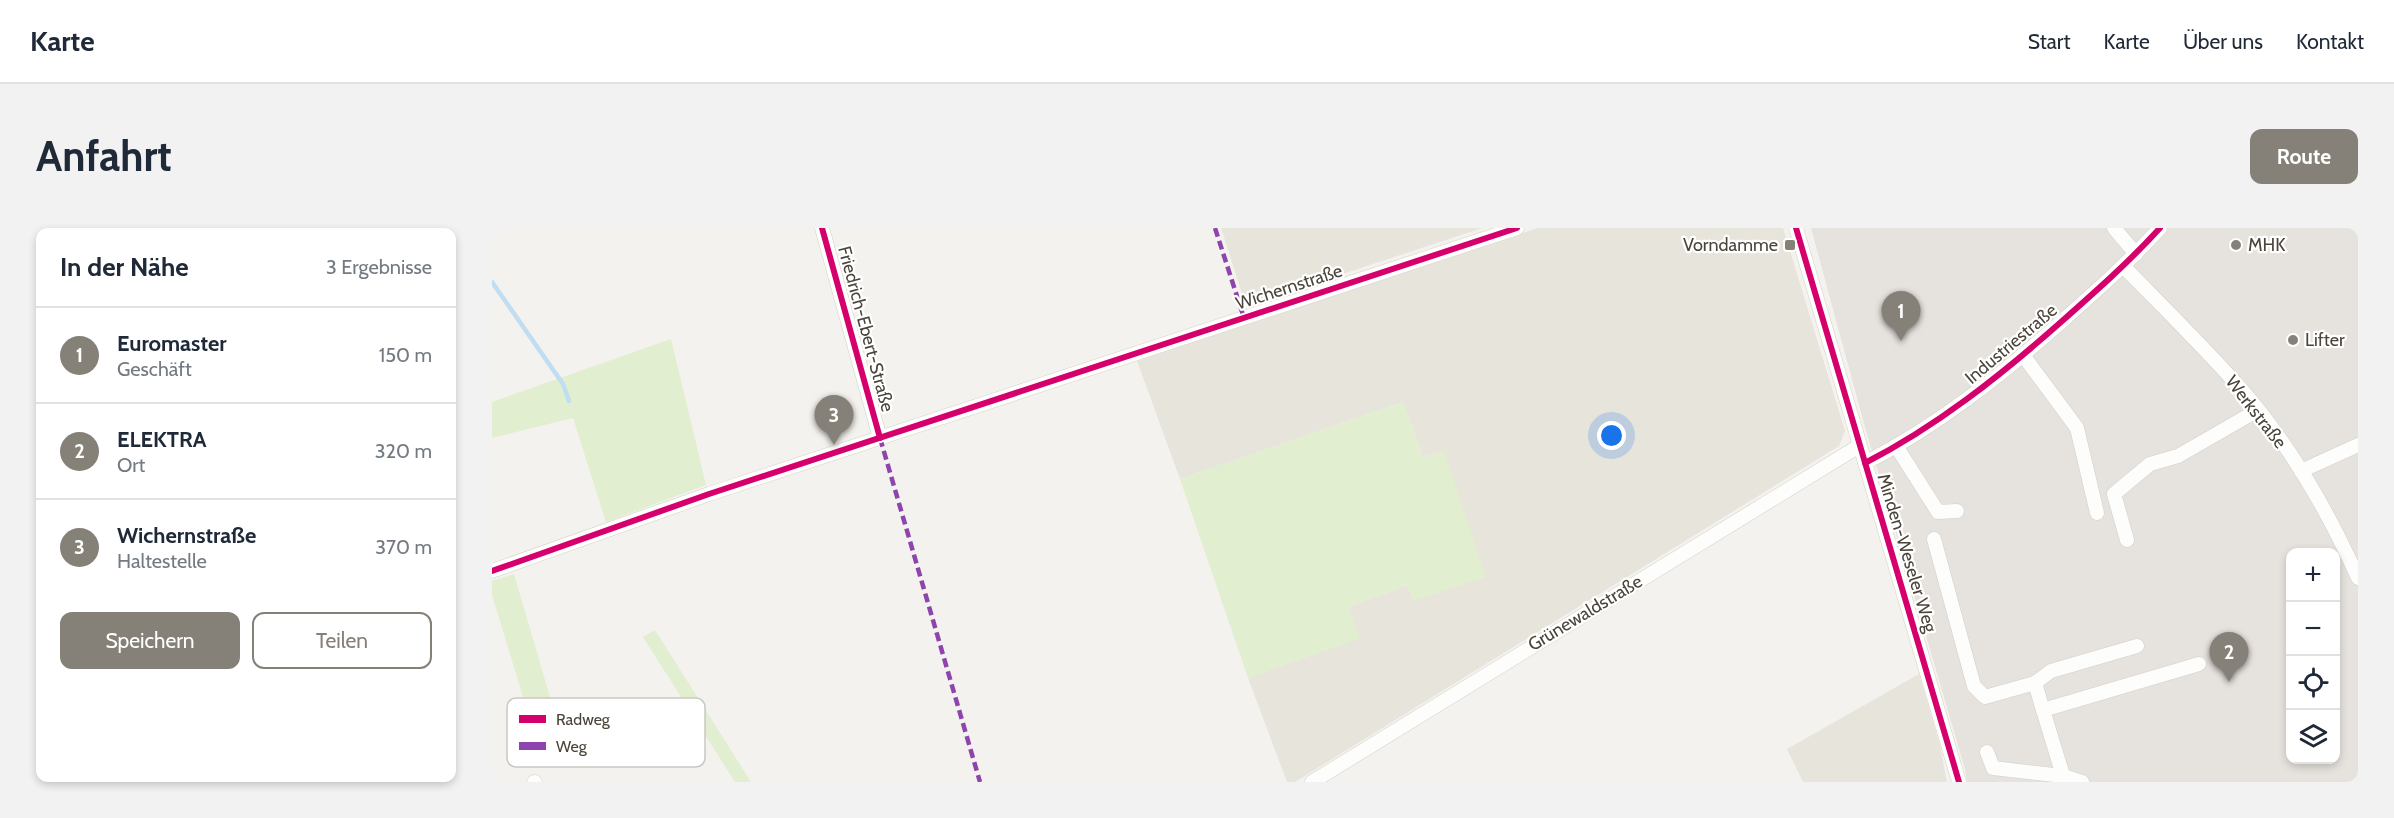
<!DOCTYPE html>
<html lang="de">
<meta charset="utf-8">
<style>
:root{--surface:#fff;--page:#f2f2f3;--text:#1f2937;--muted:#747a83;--line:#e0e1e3;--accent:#868178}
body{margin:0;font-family:Cabin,sans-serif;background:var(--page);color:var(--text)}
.controls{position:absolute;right:18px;bottom:18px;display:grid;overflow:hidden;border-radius:12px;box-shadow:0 3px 9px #0003}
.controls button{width:54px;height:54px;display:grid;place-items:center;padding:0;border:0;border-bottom:2px solid var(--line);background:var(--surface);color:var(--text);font:30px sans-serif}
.you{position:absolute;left:1120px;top:208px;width:21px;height:21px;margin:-15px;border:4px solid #fff;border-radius:50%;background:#1a73e8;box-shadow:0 0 0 9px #1a73e833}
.badge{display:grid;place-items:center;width:39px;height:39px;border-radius:50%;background:var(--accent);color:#fff;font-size:20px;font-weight:700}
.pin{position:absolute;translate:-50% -50px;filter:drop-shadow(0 2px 3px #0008)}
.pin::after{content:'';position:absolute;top:32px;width:21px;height:18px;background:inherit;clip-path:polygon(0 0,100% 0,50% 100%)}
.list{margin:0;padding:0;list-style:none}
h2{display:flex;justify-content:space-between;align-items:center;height:78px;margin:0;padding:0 24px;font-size:26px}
h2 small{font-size:20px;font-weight:400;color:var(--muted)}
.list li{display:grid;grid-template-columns:39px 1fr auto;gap:18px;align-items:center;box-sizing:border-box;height:96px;padding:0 24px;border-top:2px solid var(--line)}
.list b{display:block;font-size:22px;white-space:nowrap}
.list p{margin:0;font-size:20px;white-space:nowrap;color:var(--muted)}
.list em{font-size:20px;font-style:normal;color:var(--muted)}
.actions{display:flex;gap:12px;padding:18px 24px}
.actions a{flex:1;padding:14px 0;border:2px solid var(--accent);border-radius:12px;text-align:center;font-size:21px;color:var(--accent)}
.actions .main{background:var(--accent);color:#fff}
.icon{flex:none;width:33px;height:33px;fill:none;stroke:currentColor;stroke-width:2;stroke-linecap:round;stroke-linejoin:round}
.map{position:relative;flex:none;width:1866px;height:554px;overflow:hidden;border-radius:12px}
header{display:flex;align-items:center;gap:36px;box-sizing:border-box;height:84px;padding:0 30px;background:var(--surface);border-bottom:2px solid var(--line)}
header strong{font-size:28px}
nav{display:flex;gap:33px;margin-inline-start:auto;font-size:21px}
.intro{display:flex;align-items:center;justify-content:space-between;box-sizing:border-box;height:144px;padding:0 36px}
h1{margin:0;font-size:42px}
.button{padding:15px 27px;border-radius:12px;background:var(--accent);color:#fff;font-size:21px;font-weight:700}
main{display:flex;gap:36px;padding:0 36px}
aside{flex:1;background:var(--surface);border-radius:12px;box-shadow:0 3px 9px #0003}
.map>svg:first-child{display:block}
.residential{fill:#e7e4dc}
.industrial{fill:#e6e2de;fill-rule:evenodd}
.green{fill:#e1eecf}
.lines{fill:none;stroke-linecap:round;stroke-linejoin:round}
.stream{stroke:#c0ddf1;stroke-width:4.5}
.minor-casing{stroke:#d2d0cb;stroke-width:15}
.minor{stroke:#fdfdfc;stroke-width:14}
.quiet{stroke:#8e44ad;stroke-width:4.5;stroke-dasharray:9 4.5;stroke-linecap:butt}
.cycleway-casing{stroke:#fff;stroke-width:10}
.cycleway{stroke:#d6006c;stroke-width:6}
.poi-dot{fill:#868178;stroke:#fff;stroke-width:2}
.labels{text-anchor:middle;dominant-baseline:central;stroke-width:4.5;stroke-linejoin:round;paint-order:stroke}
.poi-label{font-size:18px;fill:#4b4439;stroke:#fff;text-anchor:start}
.street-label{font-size:18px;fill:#4b4439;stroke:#fff}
.key{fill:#fff;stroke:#c9c7c4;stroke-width:1.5}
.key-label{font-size:16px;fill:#4b4439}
</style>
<header>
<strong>Karte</strong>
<nav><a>Start</a><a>Karte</a><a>Über uns</a><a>Kontakt</a></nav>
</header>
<div class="intro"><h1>Anfahrt</h1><a class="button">Route</a></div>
<main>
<aside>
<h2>In der Nähe<small>3 Ergebnisse</small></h2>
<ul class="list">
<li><span class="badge">1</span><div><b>Euromaster</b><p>Geschäft</p></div><em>150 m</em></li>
<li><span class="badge">2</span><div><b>ELEKTRA</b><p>Ort</p></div><em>320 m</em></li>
<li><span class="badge">3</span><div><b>Wichernstraße</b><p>Haltestelle</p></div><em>370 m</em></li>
</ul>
<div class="actions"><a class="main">Speichern</a><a>Teilen</a></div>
</aside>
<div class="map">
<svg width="1866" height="554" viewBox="0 0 1866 554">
<rect width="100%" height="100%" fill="#f4f2ee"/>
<g class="residential">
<polygon points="729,0 990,0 754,78"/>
<polygon points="1046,0 1291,0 1353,203 1347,218 803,554 795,554 756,450 867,410 857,379 915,357 922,373 952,223 931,229 911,174 688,251 645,133"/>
<polygon points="1427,446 1448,518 1455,554 1311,554 1295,521"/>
</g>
<path class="industrial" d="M1319,0H1866V554H1475L1473,541L1373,199ZM1798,325H1844V532H1798Z"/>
<g class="green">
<polygon points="179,111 214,257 114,294 81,190 0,210 0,174"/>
<polygon points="911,174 931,229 952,223 994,349 922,373 915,357 857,379 868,410 756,450 688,251"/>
<polygon points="22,346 73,520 50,531 0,367 0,353"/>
<polygon points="163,402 259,554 243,554 151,409"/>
</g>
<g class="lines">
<polyline class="stream" points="0,54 71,156 77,173"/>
<defs>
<g id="minor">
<polyline points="330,0 388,210"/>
<polyline points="1304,0 1467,554"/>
<polyline points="1622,0 1644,26"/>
<path d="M1632,39C1671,79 1712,119 1749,161C1798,217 1836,283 1866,350"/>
<polyline points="1531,127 1585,200 1605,285"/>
<polyline points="1404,218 1446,284 1465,283"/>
<path d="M1373,235C1445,198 1508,148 1569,94C1603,64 1637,34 1668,0"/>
<polyline points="1809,243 1866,217"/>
<polyline points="1442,311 1482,458 1493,469 1543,455 1551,482"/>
<polyline points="1635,312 1622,266 1658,236 1686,228 1766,182"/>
<polyline points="0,343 217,266 1025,0"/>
<polyline points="1543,455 1559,443 1645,418"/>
<polyline points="1495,524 1501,540 1571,548 1590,554"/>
<polyline points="42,554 43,554"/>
<polyline points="820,554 1367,218"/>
<polyline points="1573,554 1551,482 1707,436"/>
</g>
</defs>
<use href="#minor" class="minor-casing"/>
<use href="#minor" class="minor"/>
<g class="quiet">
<polyline points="723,0 752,90"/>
<polyline points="388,210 488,554"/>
</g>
<defs>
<g id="cycleway">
<polyline points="330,0 388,210"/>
<polyline points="1304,0 1467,554"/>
<path d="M1373,235C1445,198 1508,148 1569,94C1603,64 1637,34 1668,0"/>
<polyline points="0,343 217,266 1025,0"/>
</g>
</defs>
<use href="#cycleway" class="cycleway-casing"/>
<use href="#cycleway" class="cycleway"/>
</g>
<g class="poi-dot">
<rect x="1292" y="11" width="12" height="12" rx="3"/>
<circle cx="1744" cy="17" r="6"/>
<circle cx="1801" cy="112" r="6"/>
</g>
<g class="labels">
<g class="poi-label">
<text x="1286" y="17" text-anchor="end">Vorndamme</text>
<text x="1756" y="17">MHK</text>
<text x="1813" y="112">Lifter</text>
</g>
<g class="street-label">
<text transform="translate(797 59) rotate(-18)">Wichernstraße</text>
<text transform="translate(374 101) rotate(75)">Friedrich-Ebert-Straße</text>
<text transform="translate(1519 116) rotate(-40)">Industriestraße</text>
<text transform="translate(1764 184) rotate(52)">Werkstraße</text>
<text transform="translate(1415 325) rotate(73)">Minden-Weseler Weg</text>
<text transform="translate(1093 385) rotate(-31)">Grünewaldstraße</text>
</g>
</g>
<rect x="15" y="470" width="198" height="69" rx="9" class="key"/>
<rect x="27" y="487" width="27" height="8" fill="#d6006c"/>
<rect x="27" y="514" width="27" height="8" fill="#8e44ad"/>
<g class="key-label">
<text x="64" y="497">Radweg</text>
<text x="64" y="524">Weg</text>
</g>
</svg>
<div class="controls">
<button>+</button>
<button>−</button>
<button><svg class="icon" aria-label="locate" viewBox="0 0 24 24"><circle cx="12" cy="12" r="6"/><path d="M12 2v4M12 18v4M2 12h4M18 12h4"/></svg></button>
<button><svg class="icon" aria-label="layers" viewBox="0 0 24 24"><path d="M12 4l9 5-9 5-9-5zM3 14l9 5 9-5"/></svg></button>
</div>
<div class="you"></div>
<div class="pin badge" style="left:1409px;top:113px">1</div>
<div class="pin badge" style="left:1737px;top:454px">2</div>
<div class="pin badge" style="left:342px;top:217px">3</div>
</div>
</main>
